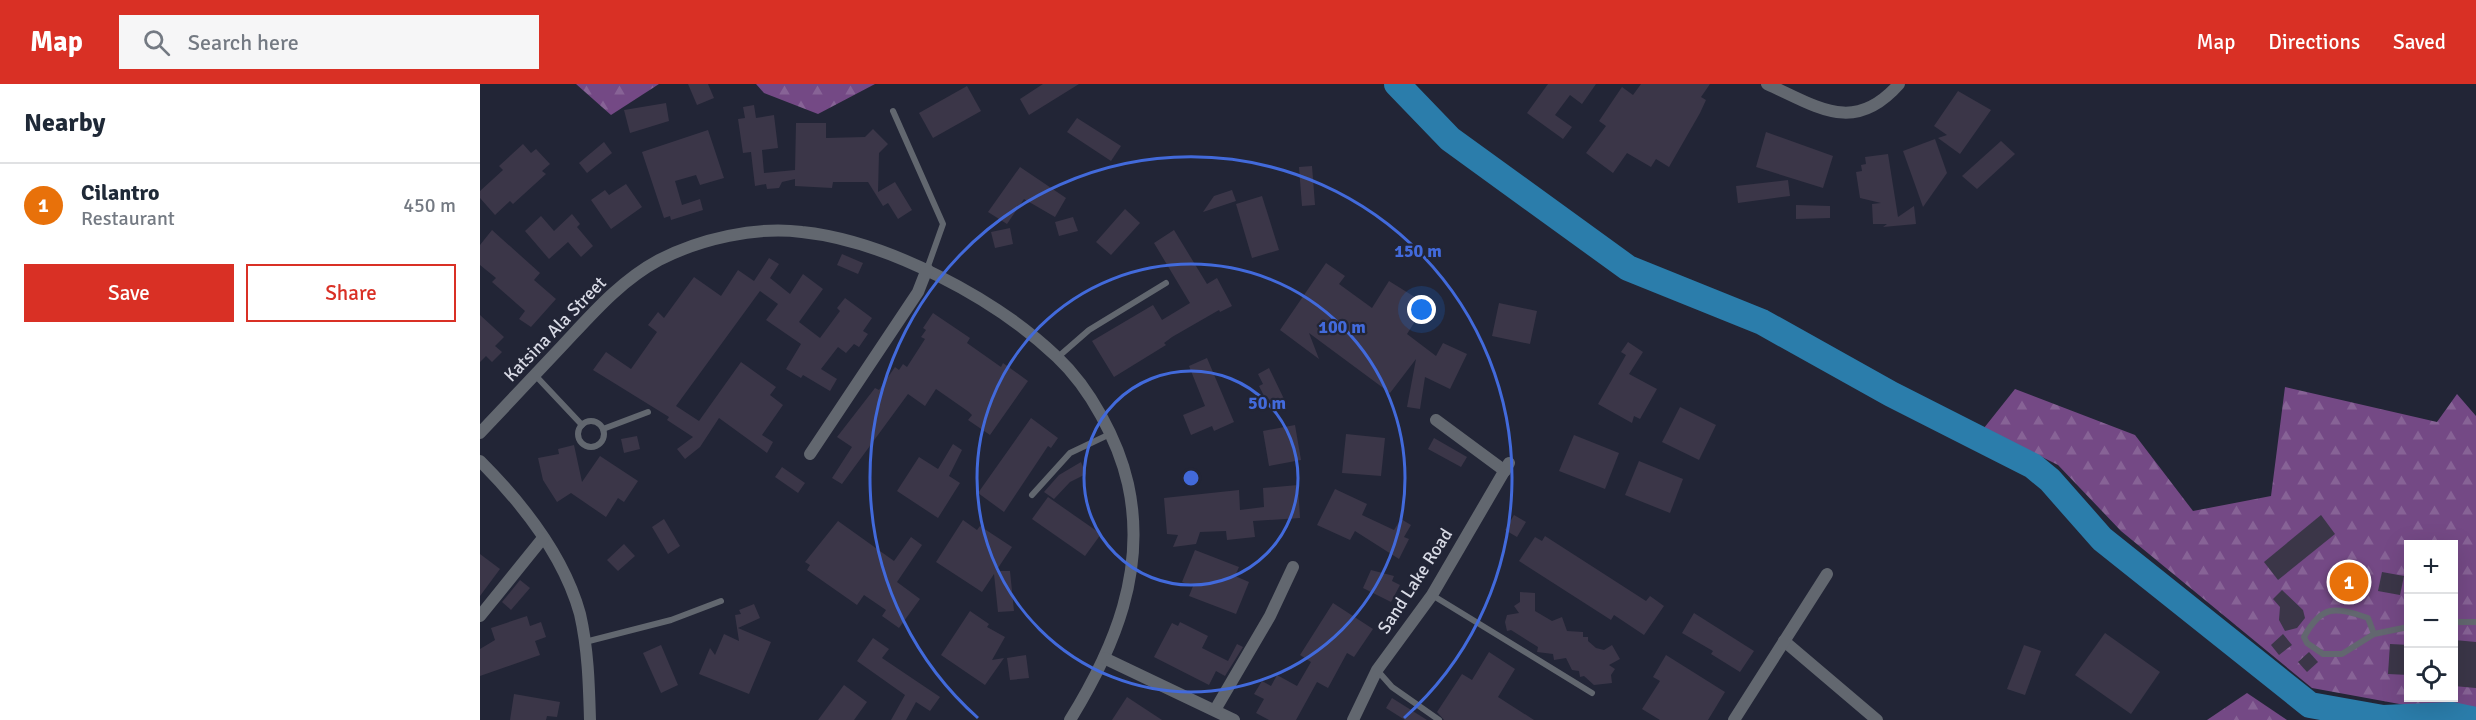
<!DOCTYPE html>
<meta charset="utf-8">
<style>
:root{--surface:#fff;--page:#f6f6f7;--text:#1f2937;--muted:#747a83;--line:#e0e1e3;--accent:#d93025}
body{margin:0;font-family:Signika,sans-serif;background:var(--page);color:var(--text)}
.controls{position:absolute;right:18px;bottom:18px;display:grid;overflow:hidden;border-radius:0px;box-shadow:0 6px 24px #0002}
.controls button{width:54px;height:54px;display:grid;place-items:center;padding:0;border:0;border-bottom:2px solid var(--line);background:var(--surface);color:var(--text);font:30px sans-serif}
.you{position:absolute;left:942px;top:226px;width:21px;height:21px;margin:-15px;border:4px solid #fff;border-radius:50%;background:#1a73e8;box-shadow:0 0 0 9px #1a73e833}
.badge{display:grid;place-items:center;width:39px;height:39px;border-radius:50%;background:var(--accent);color:#fff;font-size:20px;font-weight:700}
.pin{position:absolute;translate:-50% -50%;border:3px solid #fff;box-shadow:0 2px 6px #0006}
.list{margin:0;padding:0;list-style:none}
h2{display:flex;justify-content:space-between;align-items:center;height:78px;margin:0;padding:0 24px;font-size:26px}
h2 small{font-size:20px;font-weight:400;color:var(--muted)}
.list li{display:grid;grid-template-columns:39px 1fr auto;gap:18px;align-items:center;box-sizing:border-box;height:84px;padding:0 24px;border-top:2px solid var(--line)}
.list b{display:block;font-size:22px;white-space:nowrap}
.list p{margin:0;font-size:20px;white-space:nowrap;color:var(--muted)}
.list em{font-size:20px;font-style:normal;color:var(--muted)}
.actions{display:flex;gap:12px;padding:18px 24px}
.actions a{flex:1;padding:14px 0;border:2px solid var(--accent);border-radius:0px;text-align:center;font-size:21px;color:var(--accent)}
.actions .main{background:var(--accent);color:#fff}
.icon{flex:none;width:33px;height:33px;fill:none;stroke:currentColor;stroke-width:2;stroke-linecap:round;stroke-linejoin:round}
.map{position:relative;flex:none;width:1996px;height:636px;overflow:hidden}
header{display:flex;align-items:center;gap:36px;box-sizing:border-box;height:84px;padding:0 30px;background:var(--accent);color:#fff}
header strong{font-size:28px}
nav{display:flex;gap:33px;margin-inline-start:auto;font-size:21px}
.search{width:420px;height:54px;background:var(--page);display:flex;align-items:center;gap:15px;box-sizing:border-box;padding:0 21px;border-radius:0px;color:var(--muted);font-size:22px}
main{display:flex}
aside{flex:1;background:var(--surface)}
.map>svg:first-child{display:block}
.forest{fill:url(#forest-firs);fill-rule:evenodd}
.lines{fill:none;stroke-linecap:round;stroke-linejoin:round}
.river{stroke:#2b7dab;stroke-width:26}
.building{fill:#3b3648}
.lane{stroke:#62676f;stroke-width:6}
.street{stroke:#62676f;stroke-width:12}
.ring{fill:none;stroke:#426adb;stroke-width:3}
.labels{text-anchor:middle;dominant-baseline:central;stroke-width:4.5;stroke-linejoin:round;paint-order:stroke}
.street-label{font-size:18px;fill:#d8dae5;stroke:#222536}
.centre{fill:#426adb;stroke:#222536;stroke-width:3}
.ring-label{font-size:18px;text-anchor:middle;font-weight:bold;fill:#426adb;stroke:#222536;stroke-width:4.5;stroke-linejoin:round;paint-order:stroke}
</style>
<header>
<strong>Map</strong>
<div class="search"><svg class="icon" aria-label="search" viewBox="0 0 24 24"><circle cx="10" cy="10" r="6"/><path d="M15 15l6 6"/></svg>Search here</div>
<nav><a>Map</a><a>Directions</a><a>Saved</a></nav>
</header>
<main>
<aside>
<h2>Nearby<small></small></h2>
<ul class="list">
<li><span class="badge" style="background:#e8710a">1</span><div><b>Cilantro</b><p>Restaurant</p></div><em>450 m</em></li>
</ul>
<div class="actions"><a class="main">Save</a><a>Share</a></div>
</aside>
<div class="map">
<svg width="1996" height="636" viewBox="0 0 1996 636">
<defs>
<pattern id="forest-firs" width="22" height="20" patternUnits="userSpaceOnUse" patternTransform="scale(1.5)"><rect width="22" height="20" fill="#744985"/><path d="M5 1l3.5 6h-7zM16 11l3.5 6h-7z" fill="#876396"/></pattern>
</defs>
<rect width="100%" height="100%" fill="#222536"/>
<g class="forest">
<polygon points="96,0 179,0 131,31"/>
<polygon points="276,0 395,0 338,30 284,9"/>
<path d="M1805,303L1957,338L1977,310L1996,332V634L1832,604L1641,447L1578,381L1504,344L1535,305L1655,351L1713,427L1791,412ZM1928,460H1974V614H1928Z"/>
<polygon points="1767,609 1807,636 1727,636"/>
</g>
<g class="lines">
<polyline class="river" points="917,0 970,55 1148,184 1282,238 1411,310 1553,382 1570,396 1622,455 1830,621 1903,634 1972,631 1996,636"/>
</g>
<g class="building">
<polygon points="208,0 228,0 234,14 217,21"/>
<polygon points="563,0 599,0 549,31 540,15"/>
<polygon points="1068,0 1116,0 1102,20 1090,11 1075,31 1092,43 1083,55 1047,29"/>
<polygon points="1161,0 1230,0 1221,13 1226,16 1220,29 1189,83 1176,75 1171,83 1147,69 1133,89 1106,69 1126,42 1119,37 1142,3 1153,11"/>
<polygon points="487,2 501,27 453,54 439,29"/>
<polygon points="1478,7 1511,26 1480,70 1458,54 1467,51 1454,42"/>
<polygon points="186,19 189,37 150,49 144,26"/>
<polygon points="274,21 276,34 294,31 298,64 282,66 284,89 315,86 316,39 346,39 346,54 385,53 393,45 408,60 399,69 398,108 415,98 432,126 418,135 408,119 403,122 388,98 353,98 352,104 315,102 315,95 302,98 299,104 287,105 286,100 275,102 271,68 263,69 258,35 265,34 263,23"/>
<polygon points="597,34 641,62 631,77 587,48"/>
<polygon points="228,46 244,94 220,101 216,91 195,97 202,121 220,115 223,126 191,136 190,132 184,134 162,68"/>
<polygon points="1286,48 1353,72 1343,104 1276,83"/>
<polygon points="1455,55 1467,89 1443,123 1423,67"/>
<polygon points="1521,57 1535,70 1497,105 1482,92"/>
<polygon points="124,58 132,69 107,89 99,79"/>
<polygon points="43,60 51,69 56,65 70,80 62,87 66,90 33,120 30,117 15,131 0,114 0,107 23,86 19,82"/>
<polygon points="1408,70 1418,133 1434,122 1436,140 1403,143 1407,140 1393,140 1392,120 1401,119 1380,114 1376,88 1382,87 1381,81 1386,80 1385,73"/>
<polygon points="832,82 835,121 822,122 819,83"/>
<polygon points="540,83 586,114 575,133 544,115 527,140 508,128"/>
<polygon points="1308,96 1310,112 1258,119 1256,102"/>
<polygon points="146,100 162,123 131,145 111,116 125,106 129,111"/>
<polygon points="752,106 756,117 723,128 734,112"/>
<polygon points="782,112 799,166 772,174 756,120"/>
<polygon points="1316,121 1350,122 1350,134 1316,135"/>
<polygon points="645,125 660,139 631,171 616,158"/>
<polygon points="92,130 100,140 97,143 113,162 101,173 88,158 69,175 45,147 61,132 74,147"/>
<polygon points="593,133 598,147 579,152 575,138"/>
<polygon points="530,144 533,160 515,164 511,148"/>
<polygon points="12,146 60,189 54,196 76,215 51,243 39,235 45,227 12,198 16,194 0,181 0,161"/>
<polygon points="694,146 727,200 737,194 752,222 740,228 739,226 692,253 684,259 686,261 634,293 612,257 673,221 682,236 710,219 674,159"/>
<polygon points="362,170 383,179 378,190 357,181"/>
<polygon points="289,174 299,180 290,194 310,210 323,190 343,205 319,238 340,254 360,227 357,224 365,214 392,234 383,247 388,250 379,263 374,260 366,269 358,263 341,285 357,295 350,307 323,291 321,294 306,285 321,260 286,236 298,220 280,207 196,322 219,337 261,278 296,303 290,311 303,321 282,351 293,358 287,369 239,334 220,363 205,375 197,365 213,353 187,336 189,333 113,286 126,268 151,285 177,248 168,241 178,228 184,234 214,193 241,212 258,186 274,197"/>
<polygon points="846,179 865,192 859,200 892,224 909,197 946,220 927,250 956,272 963,259 987,270 970,305 945,293 940,325 927,323 936,275 910,309 829,249 839,275 800,246"/>
<polygon points="1019,219 1057,227 1050,260 1012,252"/>
<polygon points="453,229 490,254 487,259 521,283 523,279 548,297 510,351 488,336 492,331 489,328 456,305 445,322 428,310 362,400 352,394 372,363 357,353 395,304 399,306 415,283 419,286 423,280 427,283 445,255 441,253 446,246 443,244"/>
<polygon points="0,231 24,253 15,262 22,268 12,278 6,272 0,278"/>
<polygon points="1148,258 1163,268 1149,290 1177,305 1160,335 1154,332 1152,339 1118,320 1146,271 1141,268"/>
<polygon points="727,274 754,338 734,347 732,342 711,351 703,331 725,322 709,282"/>
<polygon points="789,284 805,317 793,323 789,315 786,316 779,302 783,300 778,290"/>
<polygon points="1200,323 1236,341 1219,376 1182,358"/>
<polygon points="551,334 578,354 571,364 568,362 524,428 498,409"/>
<polygon points="815,341 821,376 789,382 783,347"/>
<polygon points="866,350 905,354 901,392 862,389"/>
<polygon points="1094,351 1139,369 1125,405 1079,387"/>
<polygon points="157,352 160,365 144,369 141,355"/>
<polygon points="954,354 987,373 981,383 948,365"/>
<polygon points="473,360 482,366 469,392 480,399 458,434 417,407 439,373 458,385"/>
<polygon points="94,361 102,398 120,372 158,397 144,418 138,414 126,433 91,409 77,418 63,396 58,374 79,370 78,365"/>
<polygon points="1159,377 1203,395 1190,429 1145,411"/>
<polygon points="601,378 606,390 590,398 574,415 564,408 579,391"/>
<polygon points="302,383 325,399 318,409 295,393"/>
<polygon points="818,401 820,434 773,437 775,453 747,456 746,447 720,448 716,460 693,463 698,451 687,450 684,414 759,406 760,426 784,423 783,404"/>
<polygon points="855,405 887,420 882,431 914,446 921,435 931,441 924,453 929,455 919,475 875,447 870,456 837,441"/>
<polygon points="568,413 621,450 605,472 552,435"/>
<polygon points="1034,431 1046,438 1037,453 1025,446"/>
<polygon points="1841,431 1855,450 1798,496 1784,478"/>
<polygon points="184,435 200,462 188,470 172,443"/>
<polygon points="483,436 497,446 500,442 532,463 516,487 530,487 534,527 518,528 514,490 502,508 456,478"/>
<polygon points="358,437 414,477 431,453 442,461 417,498 440,515 419,544 402,532 406,526 384,511 377,521 327,486 330,481 325,478"/>
<polygon points="1065,452 1166,517 1170,512 1184,522 1164,551 1134,531 1131,536 1039,477 1055,453 1062,457"/>
<polygon points="144,460 155,472 138,487 127,476"/>
<polygon points="715,466 759,483 755,492 769,498 756,530 709,512 713,502 702,498"/>
<polygon points="0,470 20,485 0,512"/>
<polygon points="891,486 914,492 912,497 920,501 911,518 883,504"/>
<polygon points="1902,488 1924,492 1920,511 1898,507"/>
<polygon points="40,496 50,504 31,526 22,518"/>
<polygon points="1802,506 1823,526 1825,534 1817,544 1805,547 1799,536 1800,523 1793,515"/>
<polygon points="1040,508 1055,509 1055,527 1072,537 1082,533 1087,547 1103,548 1103,553 1108,553 1108,557 1116,564 1124,566 1132,561 1140,575 1129,581 1135,585 1131,591 1132,599 1114,601 1104,592 1100,593 1099,587 1092,586 1086,574 1074,576 1073,570 1057,568 1058,563 1031,546 1027,547 1025,538 1027,531 1039,529 1034,522 1040,518"/>
<polygon points="853,519 893,545 874,573 867,569 848,604 837,598 816,636 789,636 776,629 784,615 774,610 782,597 791,602 797,591 817,602 831,578 820,571"/>
<polygon points="274,520 280,534 258,544 291,558 269,610 219,590 230,564 235,571 244,550 259,557 255,531 261,530 259,526"/>
<polygon points="490,527 509,540 507,543 525,553 512,576 524,574 505,601 461,571"/>
<polygon points="1214,529 1274,567 1260,588 1231,570 1233,567 1202,549"/>
<polygon points="47,532 50,542 61,538 66,553 55,557 60,571 0,592 0,565 15,556 11,544"/>
<polygon points="700,538 728,552 722,564 748,577 757,560 763,563 745,592 736,587 729,601 674,573 692,539 698,542"/>
<polygon points="1625,549 1680,588 1651,630 1595,591"/>
<polygon points="1803,550 1812,561 1799,571 1791,561"/>
<polygon points="393,554 409,565 402,574 460,613 450,627 436,618 426,636 411,636 425,611 377,577"/>
<polygon points="1974,556 1996,558 1996,604 1974,602"/>
<polygon points="1910,560 1929,561 1929,591 1908,590"/>
<polygon points="181,561 198,601 181,609 163,569"/>
<polygon points="1544,561 1561,567 1545,611 1527,605"/>
<polygon points="1009,568 1035,585 1018,613 1054,636 964,636 957,628 982,590 992,596"/>
<polygon points="1829,568 1838,578 1827,588 1818,578"/>
<polygon points="546,571 549,594 530,596 527,574"/>
<polygon points="1186,571 1245,608 1228,636 1180,636 1162,625 1180,597 1173,593"/>
<polygon points="364,601 387,618 374,636 338,636"/>
<polygon points="34,610 80,618 77,633 67,632 66,636 30,636"/>
<polygon points="647,613 682,636 632,636"/>
<polygon points="912,614 947,636 925,636 906,624"/>
</g>
<g class="lines">
<g class="lane">
<polyline points="413,27 463,140 447,185"/>
<polyline points="578,273 609,246 686,199"/>
<polyline points="55,291 102,341"/>
<circle cx="111" cy="350" r="13"/>
<polyline points="123,345 168,328"/>
<polyline points="552,411 590,369 630,350"/>
<polyline points="952,511 1112,609"/>
<polyline points="1974,538 1996,538"/>
<path d="M1894,550L1888,534C1855,523 1842,520 1824,553L1827,559L1843,570H1862L1894,550L1928,543"/>
<polyline points="105,558 191,536 241,517"/>
<polyline points="897,586 912,603 959,636"/>
</g>
<g class="street">
<path d="M1287,0C1338,23 1374,51 1419,0"/>
<polyline points="956,336 1025,387"/>
<path d="M0,349C27,320 55,291 82,262C112,230 140,197 179,176C220,155 276,142 322,148C407,157 515,214 577,273C610,304 638,356 648,400C667,486 635,563 590,636"/>
<polyline points="330,370 438,208 447,185"/>
<path d="M0,377C42,419 84,472 100,530C108,565 109,600 110,636"/>
<polyline points="0,532 63,454"/>
<polyline points="1304,557 1397,636"/>
<polyline points="624,574 754,636"/>
<polyline points="735,626 790,532 813,483"/>
<polyline points="873,636 897,586 952,511 1029,379"/>
<polyline points="1254,636 1347,490"/>
</g>
</g>
<g class="ring">
<circle cx="711" cy="394" r="107"/>
<circle cx="711" cy="394" r="214"/>
<path d="M498 634A321 321 0 1 1 924 634"/>
</g>
<g class="labels">
<g class="street-label">
<text transform="translate(75 245) rotate(-46)">Katsina Ala Street</text>
<text transform="translate(935 497) rotate(-57)">Sand Lake Road</text>
</g>
</g>
<circle cx="711" cy="394" r="9" class="centre"/>
<g class="ring-label">
<text x="938" y="173">150 m</text>
<text x="862" y="249">100 m</text>
<text x="787" y="325">50 m</text>
</g>
</svg>
<div class="controls">
<button>+</button>
<button>−</button>
<button><svg class="icon" aria-label="locate" viewBox="0 0 24 24"><circle cx="12" cy="12" r="6"/><path d="M12 2v4M12 18v4M2 12h4M18 12h4"/></svg></button>
</div>
<div class="you"></div>
<div class="pin badge" style="left:1869px;top:498px;background:#e8710a">1</div>
</div>
</main>
